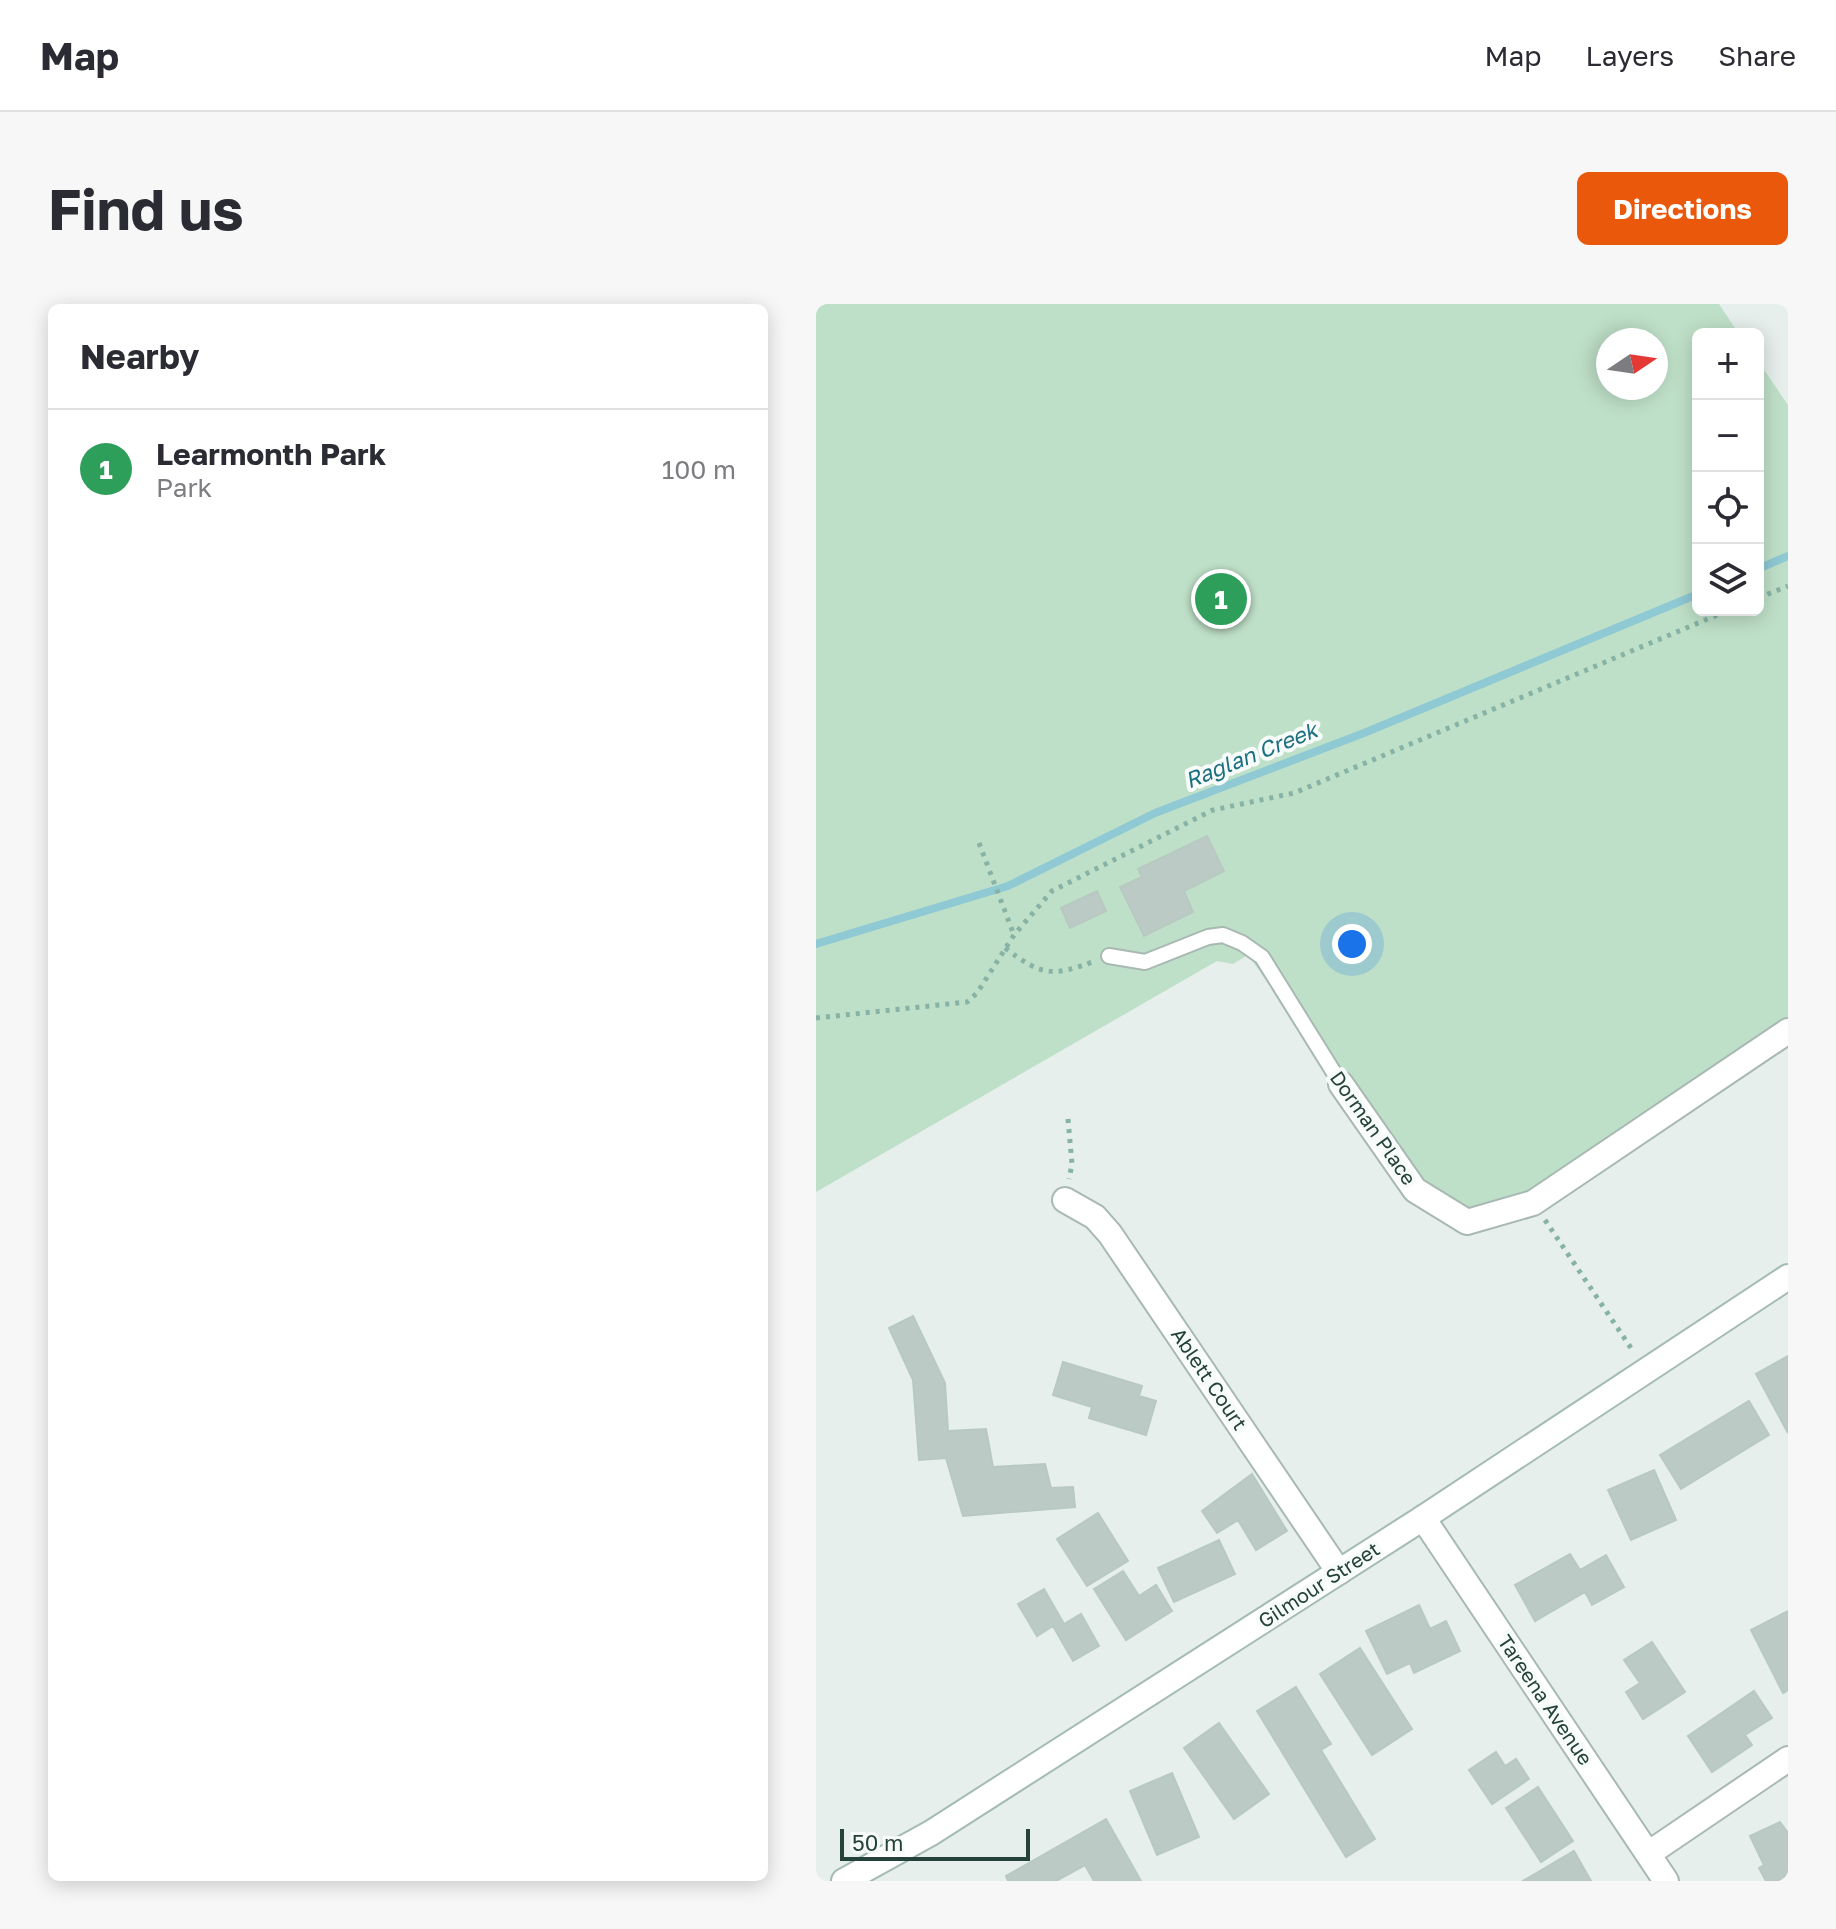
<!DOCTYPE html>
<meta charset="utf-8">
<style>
body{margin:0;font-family:"Golos Text",sans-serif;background:#f7f7f7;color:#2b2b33}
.controls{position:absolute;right:24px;top:24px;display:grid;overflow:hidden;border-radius:12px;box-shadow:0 4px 20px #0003}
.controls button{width:72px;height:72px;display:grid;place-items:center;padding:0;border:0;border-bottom:2px solid #e1e1e2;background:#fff;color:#2b2b33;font:40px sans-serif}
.compass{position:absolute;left:780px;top:24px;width:72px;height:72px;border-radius:50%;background:#fff;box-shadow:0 4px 20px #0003;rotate:77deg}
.scale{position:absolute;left:24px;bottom:20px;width:190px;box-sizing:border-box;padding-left:8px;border:4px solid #24423a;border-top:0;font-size:22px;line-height:28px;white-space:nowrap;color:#24423a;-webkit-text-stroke:6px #f7fbf9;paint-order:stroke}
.you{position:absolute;left:536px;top:640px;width:28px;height:28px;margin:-20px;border:6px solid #fff;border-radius:50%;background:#1a73e8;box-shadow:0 0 0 12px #1a73e833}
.badge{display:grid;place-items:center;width:52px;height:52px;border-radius:50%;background:#ea580c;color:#fff;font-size:26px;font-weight:700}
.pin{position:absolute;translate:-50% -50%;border:4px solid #fff;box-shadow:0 2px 8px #0006}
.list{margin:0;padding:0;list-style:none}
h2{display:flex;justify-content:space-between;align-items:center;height:104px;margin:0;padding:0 32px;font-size:34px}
h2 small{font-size:26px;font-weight:400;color:#7c7c81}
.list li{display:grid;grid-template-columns:52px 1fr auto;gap:24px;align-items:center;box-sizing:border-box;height:120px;padding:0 32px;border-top:2px solid #e1e1e2}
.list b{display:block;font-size:30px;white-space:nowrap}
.list p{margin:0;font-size:26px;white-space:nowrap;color:#7c7c81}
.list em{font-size:26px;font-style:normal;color:#7c7c81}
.icon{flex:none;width:44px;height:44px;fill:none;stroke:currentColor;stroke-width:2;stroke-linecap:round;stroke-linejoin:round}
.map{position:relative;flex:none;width:972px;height:1577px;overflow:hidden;border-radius:12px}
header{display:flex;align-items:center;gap:48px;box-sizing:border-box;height:112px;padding:0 40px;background:#fff;border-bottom:2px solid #e1e1e2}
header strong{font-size:38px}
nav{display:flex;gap:44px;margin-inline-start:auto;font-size:28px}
.intro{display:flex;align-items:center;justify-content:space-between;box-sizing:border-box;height:192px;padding:0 48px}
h1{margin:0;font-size:56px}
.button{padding:20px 36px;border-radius:12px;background:#ea580c;color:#fff;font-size:28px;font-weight:700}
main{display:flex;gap:48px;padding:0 48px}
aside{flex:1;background:#fff;border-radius:12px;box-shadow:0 4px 20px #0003}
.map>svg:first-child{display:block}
</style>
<header>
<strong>Map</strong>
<nav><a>Map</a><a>Layers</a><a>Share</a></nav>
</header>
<div class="intro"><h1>Find us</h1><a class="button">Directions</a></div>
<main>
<aside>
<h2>Nearby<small></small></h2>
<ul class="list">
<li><span class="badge" style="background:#2e9e5b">1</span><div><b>Learmonth Park</b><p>Park</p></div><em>100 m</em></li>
</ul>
</aside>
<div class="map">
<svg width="972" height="1577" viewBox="0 0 972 1577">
<rect width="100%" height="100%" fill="#e6efeb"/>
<!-- green -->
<path fill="#bfe0c8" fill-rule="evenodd" d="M0 0H903L923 30H882V306H942V57L972 101V727L717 899 651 918 599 886 432 651 417 660 401 657 0 888ZM792 36H840V84H792Z"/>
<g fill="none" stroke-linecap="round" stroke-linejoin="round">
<!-- stream -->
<path stroke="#8ec9d4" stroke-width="8" d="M942 265 972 252
M0 640 192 582 339 509 548 429 882 290"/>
</g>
<!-- building -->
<path fill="#bbcac4" stroke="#b8c9c2" stroke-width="2" d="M391 532 408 567 368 587 377 608 328 632 304 583 326 573 322 565Z
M281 587 290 607 254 624 245 604Z
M97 1012 129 1079 132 1127 170 1125 177 1163 229 1160 235 1184 257 1183 259 1203 147 1212 130 1154 103 1156 97 1076 73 1024Z
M972 1052V1129L940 1070Z
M247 1058 326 1082 323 1092 340 1097 330 1131 273 1114 276 1103 237 1091Z
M933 1097 953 1131 865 1185 844 1151Z
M838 1166 860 1216 815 1236 792 1186Z
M436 1170 471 1227 440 1246 422 1216 401 1229 386 1207Z
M282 1209 312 1257 271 1282 241 1235Z
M403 1236 419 1270 358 1298 342 1264Z
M754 1250 764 1266 790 1251 808 1283 776 1301 769 1288 719 1317 699 1281Z
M307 1267 323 1292 340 1281 356 1307 310 1336 278 1285Z
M228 1285 248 1320 265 1310 283 1342 257 1357 237 1322 221 1332 202 1300Z
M603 1301 614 1325 630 1317 644 1347 598 1369 594 1359 571 1370 550 1327Z
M972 1307V1386L967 1389 935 1326Z
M836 1338 869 1388 827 1415 810 1388 824 1379 808 1356Z
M544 1344 596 1425 556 1451 504 1370Z
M480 1383 515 1440 505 1446 559 1535 530 1553 441 1407Z
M938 1387 956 1414 929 1431 936 1441 896 1468 872 1432Z
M403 1419 453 1490 418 1515 368 1444Z
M680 1448 689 1462 700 1455 713 1475 676 1500 653 1466Z
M356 1469 383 1533 341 1551 314 1487Z
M722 1483 757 1537 725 1558 690 1504Z
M290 1515 325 1577H278L269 1561 240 1577H192L190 1572Z
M964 1518 972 1529V1577H950L943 1564 948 1561 934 1532Z
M758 1547 775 1577H707Z"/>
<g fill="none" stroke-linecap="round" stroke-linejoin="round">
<!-- service casing -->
<g stroke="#a8b8b2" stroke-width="18">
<path id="service" d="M293 652 329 658 392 633 407 631 426 639 446 653 525 780"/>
</g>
<!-- minor casing -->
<g stroke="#a8b8b2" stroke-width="28">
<path id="minor" d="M525 780 599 886 651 918 717 899 972 727
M249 896 279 913 294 930 523 1268
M607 1214 850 1577
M832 1550 972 1455"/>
</g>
<!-- secondary casing -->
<g stroke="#a4bbb3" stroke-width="28">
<path id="secondary" d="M28 1577 115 1529 607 1214 972 973"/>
</g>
<!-- path -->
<path stroke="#86b3a5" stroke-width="5" stroke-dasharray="4 6" stroke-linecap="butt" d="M942 294 972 282
M163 539 198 631
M189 644C226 672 236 673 279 657
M0 714 151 698 161 689 198 631 236 587 397 506 478 489 913 306
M252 815 256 860 253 875
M729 916 817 1047"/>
<!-- service -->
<use href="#service" stroke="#fff" stroke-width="14"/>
<!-- minor -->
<use href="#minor" stroke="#fff" stroke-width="24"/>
<!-- secondary -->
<use href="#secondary" stroke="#fff" stroke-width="24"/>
</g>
<g text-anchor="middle" stroke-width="8" stroke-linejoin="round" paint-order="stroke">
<!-- street labels -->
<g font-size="20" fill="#24423a" stroke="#f7fbf9">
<text transform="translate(557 824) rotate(55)" y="7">Dorman Place</text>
<text transform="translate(393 1075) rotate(56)" y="7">Ablett Court</text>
<text transform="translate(503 1281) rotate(-33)" y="7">Gilmour Street</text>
<text transform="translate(729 1396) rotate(56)" y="7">Tareena Avenue</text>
</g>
<!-- water labels -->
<g font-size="22" font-style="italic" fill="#1c6f80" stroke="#f7fbf9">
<text transform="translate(435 451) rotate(-22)" y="8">Raglan Creek</text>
</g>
</g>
</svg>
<div class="controls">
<button>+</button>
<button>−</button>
<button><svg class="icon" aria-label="locate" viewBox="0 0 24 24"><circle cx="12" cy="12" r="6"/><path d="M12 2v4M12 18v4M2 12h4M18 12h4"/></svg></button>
<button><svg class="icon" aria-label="layers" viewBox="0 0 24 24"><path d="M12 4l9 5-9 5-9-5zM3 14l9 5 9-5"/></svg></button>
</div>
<svg class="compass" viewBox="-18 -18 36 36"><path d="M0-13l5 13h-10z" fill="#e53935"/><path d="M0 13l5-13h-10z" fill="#7c7c81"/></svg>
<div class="scale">50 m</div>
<div class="you"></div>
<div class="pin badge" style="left:405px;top:295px;background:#2e9e5b">1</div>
</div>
</main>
